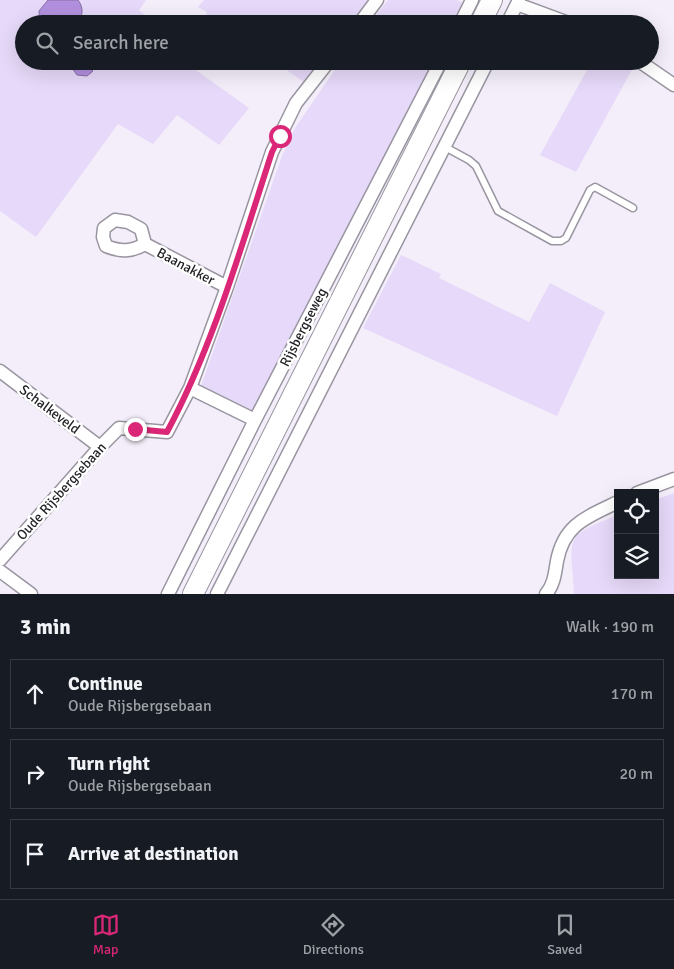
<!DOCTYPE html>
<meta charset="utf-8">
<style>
body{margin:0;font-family:Signika,sans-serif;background:#242831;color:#f1f3f6}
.controls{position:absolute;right:15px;bottom:15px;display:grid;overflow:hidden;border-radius:0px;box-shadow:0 5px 20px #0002}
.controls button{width:45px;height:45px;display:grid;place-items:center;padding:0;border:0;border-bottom:1px solid #363941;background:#171b24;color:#f1f3f6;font:25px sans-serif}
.stop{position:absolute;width:15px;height:15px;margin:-11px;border:4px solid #db2777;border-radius:50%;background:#fff}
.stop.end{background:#db2777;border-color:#fff;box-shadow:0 1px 5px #0008}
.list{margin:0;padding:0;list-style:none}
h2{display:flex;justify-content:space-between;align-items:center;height:65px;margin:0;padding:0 20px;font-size:21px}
h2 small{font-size:16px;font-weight:400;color:#9ea1a6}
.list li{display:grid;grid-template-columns:32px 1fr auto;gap:15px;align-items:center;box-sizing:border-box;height:70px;margin:0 10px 10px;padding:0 10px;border:1px solid #363941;border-radius:0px}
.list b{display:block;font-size:19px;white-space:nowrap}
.list p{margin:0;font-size:16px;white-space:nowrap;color:#9ea1a6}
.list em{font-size:16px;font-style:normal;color:#9ea1a6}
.icon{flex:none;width:28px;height:28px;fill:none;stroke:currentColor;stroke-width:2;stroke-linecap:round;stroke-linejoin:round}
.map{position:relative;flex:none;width:674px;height:594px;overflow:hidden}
.search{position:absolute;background:#171b24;box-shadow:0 5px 20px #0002;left:15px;right:15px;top:15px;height:55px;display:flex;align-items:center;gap:12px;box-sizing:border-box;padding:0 18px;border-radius:28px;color:#9ea1a6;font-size:19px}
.sheet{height:305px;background:#171b24}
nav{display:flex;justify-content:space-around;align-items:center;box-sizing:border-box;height:70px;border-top:1px solid #363941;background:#171b24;font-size:14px;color:#9ea1a6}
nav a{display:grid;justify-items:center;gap:2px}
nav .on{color:#db2777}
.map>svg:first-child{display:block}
</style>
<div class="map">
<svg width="674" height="594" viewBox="0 0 674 594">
<rect width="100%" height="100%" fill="#f3eefa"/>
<!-- green -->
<path fill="#e6d9f9" d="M0 0H48L39 11 40 24H24V61H183L249 108 219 145 177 115 153 144 118 124 36 237 0 211Z
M78 0H146L139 10 156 24H77L82 17Z
M204 0H372L354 24H221L206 14 207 12 198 7Z
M388 0H457L463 3 452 24H369Z
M274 61H326L308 85Z
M341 61H433L254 413 200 389 282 156 295 128Z
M592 61H631L635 64 576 172 540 155Z
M401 255 441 274 439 278 529 322 550 283 605 312 557 416 363 328Z
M674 493V594H574C571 537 561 537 618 515V575H655V500Z"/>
<!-- water -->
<path fill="#b290df" stroke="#866ea7" d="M48 0H78C84 8 83 16 77 24H40L39 11Z
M76 62H80L93 71 87 76 77 75 72 68Z"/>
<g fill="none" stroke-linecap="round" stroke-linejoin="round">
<!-- service casing -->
<g stroke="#9995a0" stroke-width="9">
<path id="service" d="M445 147 469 160 476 166 498 211 552 241H561L566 238 590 190 595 187 633 208"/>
</g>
<!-- minor casing -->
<g stroke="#9995a0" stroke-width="15">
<path id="minor" d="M517 4 571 24
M359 24 377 0
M460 24 472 0
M507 24 519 0
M639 61 674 85
M145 244C131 252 121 252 106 246L103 237 104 228 115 220 128 222 141 229 145 244 227 287
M0 371 100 447
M190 388 255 420
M637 493 674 479
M0 560 100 447 119 428 167 432 190 388 227 287 272 152 296 103 329 61
M0 571 31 594
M168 594 255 420 441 61
M217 594 488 61
M546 594C554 585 555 573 557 561 564 524 587 517 618 502"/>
</g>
<!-- primary casing -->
<g stroke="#9995a0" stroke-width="22">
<path id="primary" d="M480 24 492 0
M193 594 461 61"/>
</g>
<!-- service -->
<use href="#service" stroke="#fff" stroke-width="6"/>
<!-- minor -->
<use href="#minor" stroke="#fff" stroke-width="12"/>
<!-- primary -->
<use href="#primary" stroke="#fff" stroke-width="20"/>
</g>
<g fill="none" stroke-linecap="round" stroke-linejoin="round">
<!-- route -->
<path stroke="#db2777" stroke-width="6" d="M135 429 167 432C214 344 241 247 272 152L280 136"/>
</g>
<g text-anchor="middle" stroke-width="5" stroke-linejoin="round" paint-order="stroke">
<!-- street labels -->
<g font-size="14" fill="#211f23" stroke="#fff">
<text transform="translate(186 266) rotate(28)" y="5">Baanakker</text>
<text transform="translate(303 327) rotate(-63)" y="5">Rijsbergseweg</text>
<text transform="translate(50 409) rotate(37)" y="5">Schalkeveld</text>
<text transform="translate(61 491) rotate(-48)" y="5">Oude Rijsbergsebaan</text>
</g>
</g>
</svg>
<div class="controls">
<button><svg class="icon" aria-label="locate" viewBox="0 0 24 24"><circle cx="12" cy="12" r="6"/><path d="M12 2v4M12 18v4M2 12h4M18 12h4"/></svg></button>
<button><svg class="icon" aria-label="layers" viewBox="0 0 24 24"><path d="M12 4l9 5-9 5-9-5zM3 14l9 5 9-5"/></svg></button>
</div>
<div class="stop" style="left:280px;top:136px"></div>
<div class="stop end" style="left:135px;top:429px"></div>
<div class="search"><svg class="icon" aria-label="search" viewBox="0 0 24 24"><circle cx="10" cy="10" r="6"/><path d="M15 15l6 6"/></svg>Search here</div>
</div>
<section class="sheet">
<h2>3 min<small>Walk · 190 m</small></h2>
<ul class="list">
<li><svg class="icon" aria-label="ahead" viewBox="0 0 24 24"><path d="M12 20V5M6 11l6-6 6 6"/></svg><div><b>Continue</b><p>Oude Rijsbergsebaan</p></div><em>170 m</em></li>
<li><svg class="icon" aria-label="right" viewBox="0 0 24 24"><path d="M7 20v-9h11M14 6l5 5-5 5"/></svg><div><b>Turn right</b><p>Oude Rijsbergsebaan</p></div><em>20 m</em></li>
<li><svg class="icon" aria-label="arrive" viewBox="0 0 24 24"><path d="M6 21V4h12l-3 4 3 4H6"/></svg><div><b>Arrive at destination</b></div></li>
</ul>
</section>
<nav>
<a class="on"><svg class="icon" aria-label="map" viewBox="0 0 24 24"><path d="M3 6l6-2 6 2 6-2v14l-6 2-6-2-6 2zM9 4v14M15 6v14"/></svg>Map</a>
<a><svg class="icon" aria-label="directions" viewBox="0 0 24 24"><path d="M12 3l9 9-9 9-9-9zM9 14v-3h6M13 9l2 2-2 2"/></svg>Directions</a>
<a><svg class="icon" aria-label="saved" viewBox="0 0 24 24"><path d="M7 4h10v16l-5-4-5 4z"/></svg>Saved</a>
</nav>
